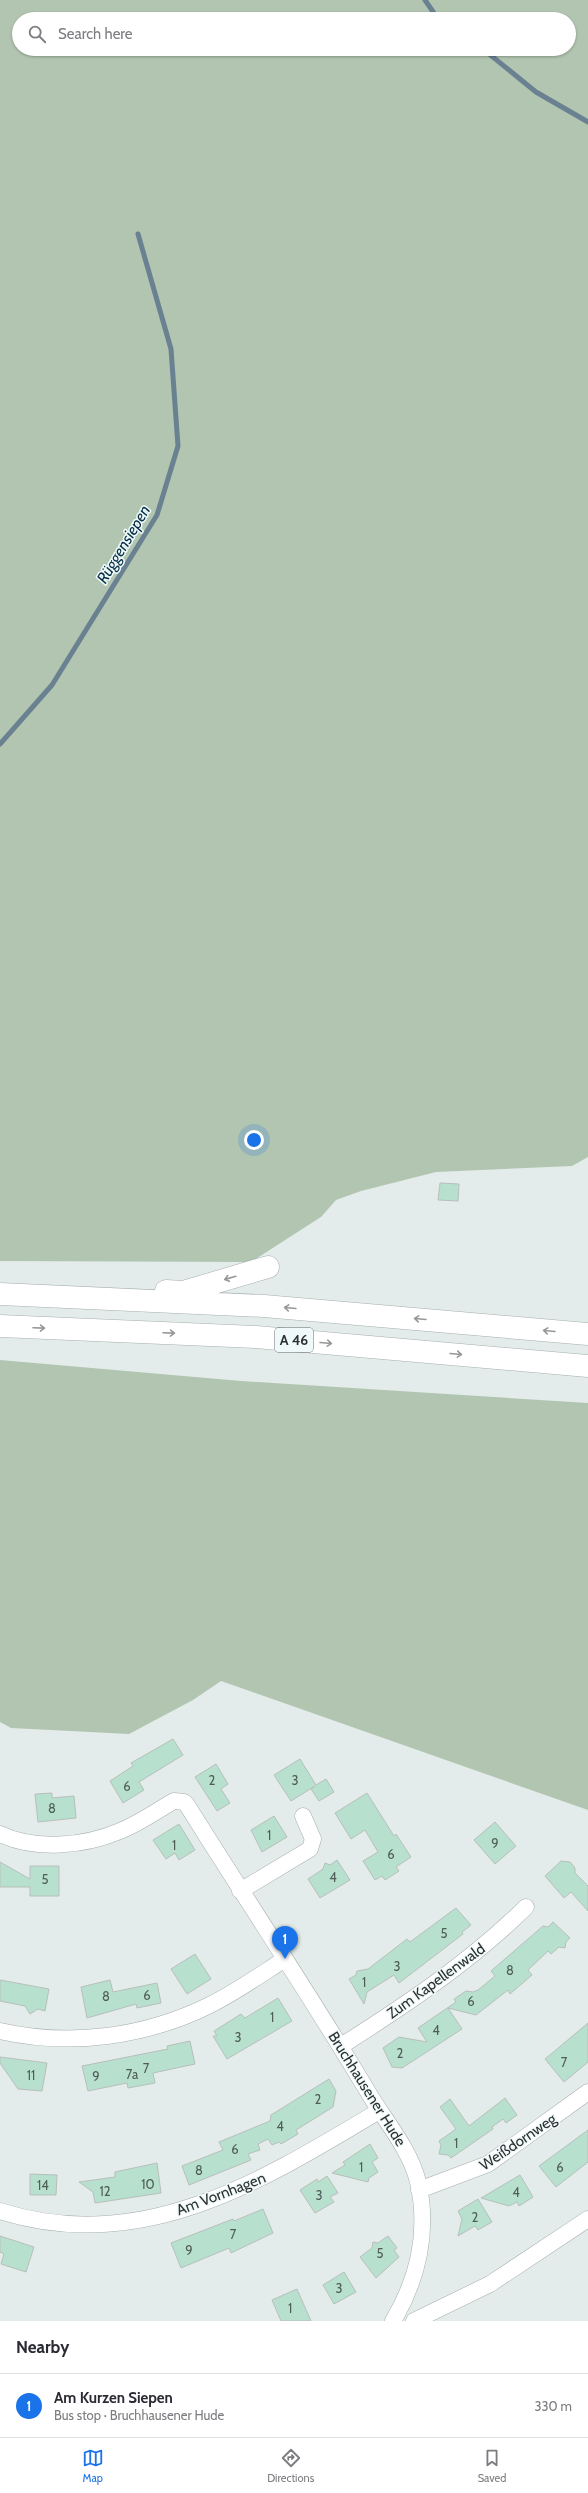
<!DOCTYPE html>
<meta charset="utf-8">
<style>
body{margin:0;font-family:Cabin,sans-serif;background:#f7f7f7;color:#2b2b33}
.you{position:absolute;left:254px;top:1140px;width:14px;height:14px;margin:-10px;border:3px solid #fff;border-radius:50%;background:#1a73e8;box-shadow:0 0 0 6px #1a73e833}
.badge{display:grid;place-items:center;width:26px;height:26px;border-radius:50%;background:#1a73e8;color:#fff;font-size:13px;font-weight:700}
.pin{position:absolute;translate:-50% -33px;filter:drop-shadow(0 1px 2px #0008)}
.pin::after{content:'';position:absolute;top:21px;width:14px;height:12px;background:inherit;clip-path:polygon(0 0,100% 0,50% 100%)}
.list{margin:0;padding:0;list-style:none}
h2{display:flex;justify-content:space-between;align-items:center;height:52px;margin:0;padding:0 16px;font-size:17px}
h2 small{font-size:13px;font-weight:400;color:#7c7c81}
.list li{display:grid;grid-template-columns:26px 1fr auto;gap:12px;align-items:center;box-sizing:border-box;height:64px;padding:0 16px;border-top:1px solid #e1e1e2}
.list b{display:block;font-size:15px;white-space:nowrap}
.list p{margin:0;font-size:13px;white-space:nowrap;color:#7c7c81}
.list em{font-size:13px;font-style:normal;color:#7c7c81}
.icon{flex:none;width:22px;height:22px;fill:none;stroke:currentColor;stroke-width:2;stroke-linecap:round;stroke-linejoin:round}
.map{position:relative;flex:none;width:588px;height:2321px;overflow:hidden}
.search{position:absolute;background:#fff;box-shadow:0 1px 3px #0004;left:12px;right:12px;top:12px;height:44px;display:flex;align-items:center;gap:10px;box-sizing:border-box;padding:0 14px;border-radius:22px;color:#7c7c81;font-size:15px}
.sheet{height:116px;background:#fff}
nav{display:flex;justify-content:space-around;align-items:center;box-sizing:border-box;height:56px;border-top:1px solid #e1e1e2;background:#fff;font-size:11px;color:#7c7c81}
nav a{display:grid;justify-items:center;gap:2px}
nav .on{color:#1a73e8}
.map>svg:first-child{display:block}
</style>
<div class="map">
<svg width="588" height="2321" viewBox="0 0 588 2321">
<rect width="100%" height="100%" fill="#e3eceb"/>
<!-- green -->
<path fill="#b2c5b0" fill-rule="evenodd" d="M0 0H588V1157L572 1166 436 1172 361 1191 336 1200 321 1217 251 1262 0 1261ZM19 19H569V49H19Z
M0 1360 241 1381 588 1403V1810L221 1681 193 1700 129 1734 11 1728 0 1722Z"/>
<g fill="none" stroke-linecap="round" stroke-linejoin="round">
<!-- stream -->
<path stroke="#6a8191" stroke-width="5" d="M425 0 438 19
M483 49 536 92 588 122
M0 744 52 685 157 515 178 446 171 349 138 234"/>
</g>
<!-- building -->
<path fill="#b8e0ce" stroke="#b7bfbb" d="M440 1183 459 1184 458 1201 438 1200Z
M173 1739 183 1755 139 1782 144 1790 123 1803 110 1781 133 1766 131 1763Z
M300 1759 316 1785 326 1779 334 1792 319 1801 311 1789 315 1786 291 1801 274 1775Z
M216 1764 228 1784 221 1789 230 1803 217 1811 195 1777Z
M52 1793V1798L74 1796 76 1818 38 1822 35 1794Z
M367 1793 394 1836 396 1834 411 1857 396 1867 399 1871 385 1880 382 1876 375 1880 363 1861 378 1852 365 1830 351 1839 335 1813Z
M274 1816 287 1837 262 1852 251 1830Z
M495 1822 516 1846 495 1864 474 1840Z
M179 1824 195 1850 179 1860 175 1853 166 1859 153 1840Z
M337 1860 350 1880 320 1898 308 1879 323 1869 325 1863 330 1865Z
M561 1861 570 1862 575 1868V1873L588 1886V1911L571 1892 564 1898 545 1876Z
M0 1862 30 1879V1866H59V1896H30V1887H0Z
M456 1908 471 1925 462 1932 463 1934 399 1983 394 1975 367 1992 364 2004 349 1979 356 1975 357 1971 368 1969 407 1939 410 1942Z
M553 1922 570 1938 566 1942 565 1948 559 1947 551 1954 548 1951 528 1970 532 1975 510 1994 508 1990 476 2015 448 2008 462 2029 402 2068 392 2067 383 2048 399 2037 427 2042 418 2028 456 2002 454 1999 466 1991 473 1992 478 1990 495 1976 491 1971 543 1926 548 1927Z
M195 1954 211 1979 187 1994 171 1969Z
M0 1980 49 1989 45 2011 38 2009 30 2014 25 2006 0 2001Z
M110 1980 113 1992 157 1983 161 2003 137 2008 136 2004 87 2018 81 1987Z
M278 1998 292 2021 227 2059 213 2036H217L214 2031 241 2014 245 2018Z
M588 2023V2062L564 2082 545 2059Z
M190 2041 195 2064 153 2073 155 2083 128 2088 127 2083 88 2091 82 2066 168 2049 167 2046Z
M0 2057 47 2063 42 2091 18 2089 0 2063Z
M329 2079 336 2091 333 2107 296 2130 298 2134 281 2144 279 2142 272 2145 268 2139 258 2144 260 2150 248 2154 251 2160 189 2185 182 2166 223 2150 219 2142 270 2121 271 2115Z
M505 2098 517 2115 506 2123 503 2119 492 2127 493 2129 451 2158 448 2155 439 2154 441 2145 439 2141 456 2129 440 2107 450 2099 469 2126Z
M588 2130V2162L556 2187 539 2166Z
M370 2144 378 2158 372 2162 378 2172 369 2178 368 2182 332 2173 345 2165 343 2162Z
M157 2163 161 2193 95 2203 93 2192 79 2182 115 2177V2172Z
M30 2174 57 2175 56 2195H30Z
M520 2175 533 2197 519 2206 517 2202 509 2206 481 2198Z
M327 2176 338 2193 330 2197 334 2202 315 2213 300 2190 317 2179 318 2182Z
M478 2199 492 2222 478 2230 475 2226 458 2236 462 2219 458 2211Z
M263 2209 273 2233 231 2253 229 2248 181 2268 171 2243 233 2219 234 2221Z
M0 2236 34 2247 26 2272 1 2264 4 2254 0 2252Z
M388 2236 397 2248 394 2250 399 2257 376 2278 360 2257 372 2248 373 2242 378 2243Z
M344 2272 356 2292 334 2304 323 2285Z
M297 2289 311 2321H281L272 2300Z"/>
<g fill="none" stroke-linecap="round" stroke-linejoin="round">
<!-- minor casing -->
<g stroke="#a6aeae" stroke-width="17">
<path id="minor" d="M0 1834C35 1851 85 1846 120 1831 140 1823 156 1811 174 1801L184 1802 187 1805C247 1901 310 1995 368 2092 385 2121 410 2149 418 2182 429 2231 418 2279 393 2321
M240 1891 310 1849 313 1839 303 1816
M0 2031C71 2047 145 2037 210 2005 236 1992 260 1975 285 1959
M341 2046C407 2004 470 1962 526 1907
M419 2190 488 2164 588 2092
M0 2211C142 2256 262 2181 379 2111
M414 2321 490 2284 588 2219"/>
</g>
<!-- highway casing -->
<g stroke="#a6aeae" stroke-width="23">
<path id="highway" d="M166 1291 183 1292 268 1267
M0 1294 264 1306 588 1334
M0 1326 256 1337 588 1366"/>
</g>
<!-- minor -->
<use href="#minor" stroke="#fff" stroke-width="16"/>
<!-- highway -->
<use href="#highway" stroke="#fff" stroke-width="22"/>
</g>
<!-- one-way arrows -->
<defs><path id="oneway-shaft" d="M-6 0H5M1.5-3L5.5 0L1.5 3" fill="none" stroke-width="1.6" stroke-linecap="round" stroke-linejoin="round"/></defs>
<g stroke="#969898">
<use href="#oneway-shaft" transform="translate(230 1278) rotate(164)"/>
<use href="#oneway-shaft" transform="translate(290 1308) rotate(-175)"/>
<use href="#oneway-shaft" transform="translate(420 1319) rotate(-175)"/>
<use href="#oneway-shaft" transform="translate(39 1328) rotate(2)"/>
<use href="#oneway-shaft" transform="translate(549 1331) rotate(-175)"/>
<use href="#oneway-shaft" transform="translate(169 1333) rotate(2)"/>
<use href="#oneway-shaft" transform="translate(326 1343) rotate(5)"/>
<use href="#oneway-shaft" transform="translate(456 1354) rotate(5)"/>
</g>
<g text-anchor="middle" stroke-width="3" stroke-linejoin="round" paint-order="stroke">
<!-- number labels -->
<g font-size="13" fill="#4f5c58">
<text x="212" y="1785">2</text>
<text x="295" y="1785">3</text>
<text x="127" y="1791">6</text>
<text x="52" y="1813">8</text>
<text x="269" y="1840">1</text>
<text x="495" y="1848">9</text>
<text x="174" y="1850">1</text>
<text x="391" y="1859">6</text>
<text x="333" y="1882">4</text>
<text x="45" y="1884">5</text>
<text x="444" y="1938">5</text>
<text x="397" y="1971">3</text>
<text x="510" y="1975">8</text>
<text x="364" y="1987">1</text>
<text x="147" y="2000">6</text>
<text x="106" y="2001">8</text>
<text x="471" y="2006">6</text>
<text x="272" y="2022">1</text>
<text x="436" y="2035">4</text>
<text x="238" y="2042">3</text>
<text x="400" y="2058">2</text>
<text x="564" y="2067">7</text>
<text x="146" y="2073">7</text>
<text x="132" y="2079">7a</text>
<text x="31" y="2080">11</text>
<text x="96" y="2081">9</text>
<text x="318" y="2104">2</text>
<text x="280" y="2131">4</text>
<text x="456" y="2148">1</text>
<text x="235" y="2154">6</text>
<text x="361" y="2172">1</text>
<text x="560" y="2172">6</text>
<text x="199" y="2175">8</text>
<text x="148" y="2189">10</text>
<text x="43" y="2190">14</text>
<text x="105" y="2196">12</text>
<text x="516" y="2197">4</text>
<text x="319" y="2200">3</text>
<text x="475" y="2222">2</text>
<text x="233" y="2239">7</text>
<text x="189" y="2255">9</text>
<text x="380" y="2258">5</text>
<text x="339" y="2293">3</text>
<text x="290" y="2313">1</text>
</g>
<!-- shield labels -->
<rect fill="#f0f9f9" stroke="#676c6c" stroke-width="1" x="275" y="1328" width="38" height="24" rx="3"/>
<g font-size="14" font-weight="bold" fill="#2c3030">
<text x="294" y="1345">A 46</text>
</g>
<!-- street labels -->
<g font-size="15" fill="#2c3030" stroke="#f0f9f9">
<text transform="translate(436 1981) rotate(-36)" y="5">Zum Kapellenwald</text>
<text transform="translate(367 2089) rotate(58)" y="5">Bruchhausener Hude</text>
<text transform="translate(518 2142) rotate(-34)" y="5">Weißdornweg</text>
<text transform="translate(221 2194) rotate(-21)" y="5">Am Vornhagen</text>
</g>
<!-- water labels -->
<g font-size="16" font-style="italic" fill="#042f47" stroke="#f0f9f9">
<text transform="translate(123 544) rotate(-59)" y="6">Rüggensiepen</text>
</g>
</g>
</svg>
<div class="you"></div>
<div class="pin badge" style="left:285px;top:1959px">1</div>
<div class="search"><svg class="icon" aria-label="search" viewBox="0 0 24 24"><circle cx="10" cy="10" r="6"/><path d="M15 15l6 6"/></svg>Search here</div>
</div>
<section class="sheet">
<h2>Nearby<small></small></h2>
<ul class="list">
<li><span class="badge">1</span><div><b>Am Kurzen Siepen</b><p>Bus stop · Bruchhausener Hude</p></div><em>330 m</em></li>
</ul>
</section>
<nav>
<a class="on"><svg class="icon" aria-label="map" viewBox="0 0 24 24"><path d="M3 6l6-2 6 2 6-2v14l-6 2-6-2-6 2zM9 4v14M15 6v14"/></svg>Map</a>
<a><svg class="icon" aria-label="directions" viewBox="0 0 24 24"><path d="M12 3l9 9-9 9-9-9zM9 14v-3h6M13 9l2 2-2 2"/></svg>Directions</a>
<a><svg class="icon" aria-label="saved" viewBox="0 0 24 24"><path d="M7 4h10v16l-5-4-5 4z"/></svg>Saved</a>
</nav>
